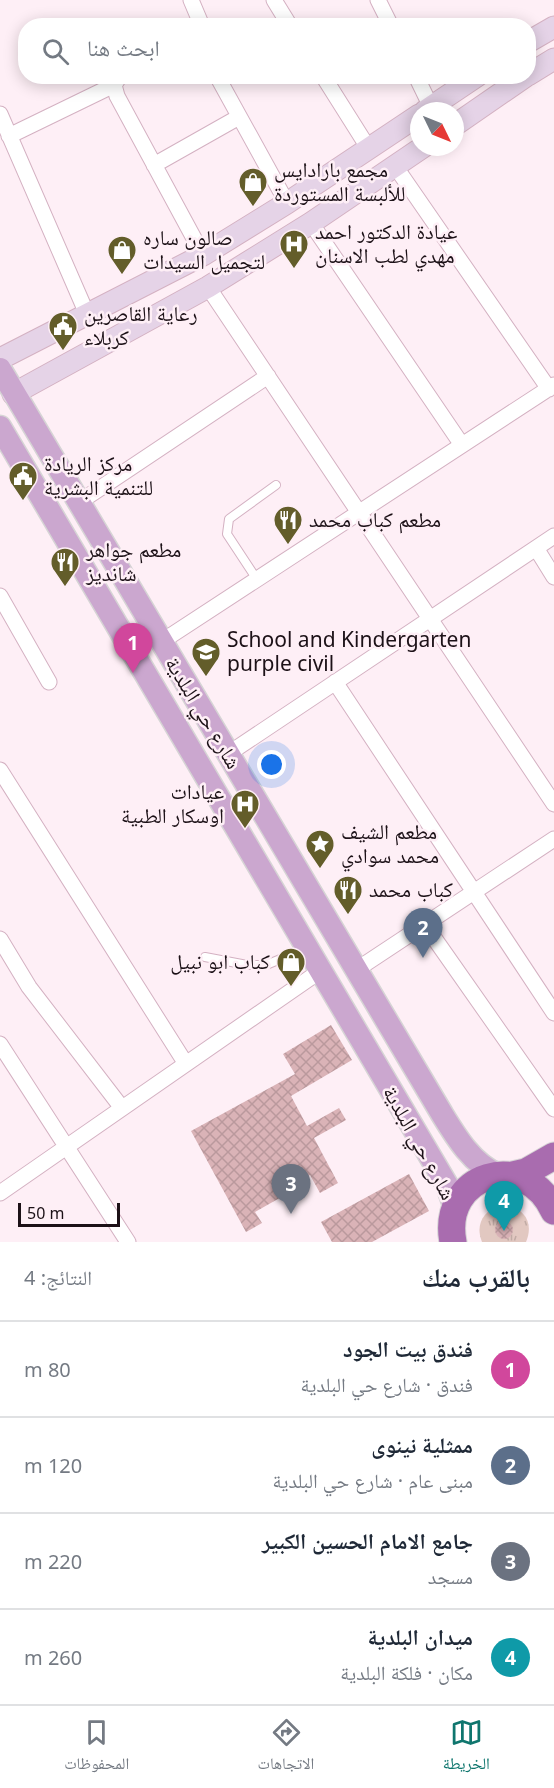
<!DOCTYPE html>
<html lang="ar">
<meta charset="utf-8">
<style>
body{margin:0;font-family:"Noto Sans","Noto Naskh Arabic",sans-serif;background:#f6f6f7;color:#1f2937;direction:rtl}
.compass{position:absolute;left:410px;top:102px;width:54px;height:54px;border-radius:50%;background:#fff;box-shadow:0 3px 15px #0003;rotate:133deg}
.scale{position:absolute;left:18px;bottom:15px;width:102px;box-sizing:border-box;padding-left:6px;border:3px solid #1c1117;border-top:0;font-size:16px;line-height:21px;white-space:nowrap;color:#1c1117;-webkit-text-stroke:4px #feeff6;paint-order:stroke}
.you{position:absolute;left:272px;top:765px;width:21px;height:21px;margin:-15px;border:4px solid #fff;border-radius:50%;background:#1a73e8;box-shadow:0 0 0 9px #1a73e833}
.badge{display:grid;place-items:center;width:39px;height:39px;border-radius:50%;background:#0f766e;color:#fff;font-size:20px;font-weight:700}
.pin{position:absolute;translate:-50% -50px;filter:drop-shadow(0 2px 3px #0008)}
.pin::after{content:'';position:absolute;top:32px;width:21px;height:18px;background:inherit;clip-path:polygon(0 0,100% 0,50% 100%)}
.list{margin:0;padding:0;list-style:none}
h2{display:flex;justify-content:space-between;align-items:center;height:78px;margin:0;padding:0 24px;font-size:26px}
h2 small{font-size:20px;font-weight:400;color:#747a83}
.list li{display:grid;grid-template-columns:39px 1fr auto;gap:18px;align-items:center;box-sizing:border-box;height:96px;padding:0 24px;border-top:2px solid #e0e1e3}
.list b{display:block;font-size:22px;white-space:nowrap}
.list p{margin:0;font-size:20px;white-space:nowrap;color:#747a83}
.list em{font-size:20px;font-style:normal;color:#747a83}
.icon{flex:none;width:33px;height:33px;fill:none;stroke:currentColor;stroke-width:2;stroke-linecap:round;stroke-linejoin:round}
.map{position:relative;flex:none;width:554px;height:1242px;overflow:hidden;direction:ltr}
.search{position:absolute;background:#fff;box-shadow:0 3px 15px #0003;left:18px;right:18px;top:18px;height:66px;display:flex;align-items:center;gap:15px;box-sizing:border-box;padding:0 21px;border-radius:24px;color:#747a83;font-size:22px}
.sheet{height:462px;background:#fff}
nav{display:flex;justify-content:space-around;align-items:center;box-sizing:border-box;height:84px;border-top:2px solid #e0e1e3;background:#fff;font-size:16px;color:#747a83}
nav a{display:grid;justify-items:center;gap:3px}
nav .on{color:#0f766e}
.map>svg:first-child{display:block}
</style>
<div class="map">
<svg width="554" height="1242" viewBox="0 0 554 1242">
<defs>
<pattern id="grass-tufts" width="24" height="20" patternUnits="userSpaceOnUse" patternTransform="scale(1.5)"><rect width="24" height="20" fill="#e2c8c1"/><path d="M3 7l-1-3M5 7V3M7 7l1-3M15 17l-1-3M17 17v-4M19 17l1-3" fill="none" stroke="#c1aba5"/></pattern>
<pattern id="building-cross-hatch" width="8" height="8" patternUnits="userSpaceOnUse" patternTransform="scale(1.5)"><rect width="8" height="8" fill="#dab3b7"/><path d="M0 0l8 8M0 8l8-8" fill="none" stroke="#ba999d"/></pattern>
</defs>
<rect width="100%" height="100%" fill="#feeff6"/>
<!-- grass -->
<path fill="url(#grass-tufts)" d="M500 1205C522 1205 535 1221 526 1242H482C475 1225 483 1211 500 1205Z"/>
<!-- building -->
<path fill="url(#building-cross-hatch)" d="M331 1025 352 1060 291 1096 307 1126 339 1108 346 1120 314 1138 338 1183 320 1193 310 1175 289 1187 292 1191 255 1212 262 1223 246 1232 191 1131 295 1074 283 1054Z
M409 1174 429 1211 372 1242H332L321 1222Z
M495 1230a9 9 0 1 1 18 0a9 9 0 1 1-18 0Z"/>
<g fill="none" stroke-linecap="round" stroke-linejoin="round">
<!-- lane casing -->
<g stroke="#d4b1c2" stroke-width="10">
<path id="lane" d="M256 578 227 534 229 519 276 485
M205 957 247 965H266L305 949"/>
</g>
<!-- street casing -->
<g stroke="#d4b1c2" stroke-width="17">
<path id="street" d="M191 0 202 26
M274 0 290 26
M378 0 391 26
M120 76 114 85 117 96 203 255
M217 76 287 203
M323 76 369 149
M416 76 431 107
M0 114 87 314
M9 136 114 85
M154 165 239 117
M395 166 549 389
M311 223 462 445
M208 287 554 804
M78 503 268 376
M536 548 554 577
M0 596 49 682
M161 642 554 385
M335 682 554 1013
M228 754 554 536
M0 770 186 1064
M425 925 554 1109
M0 939 29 987 122 1108
M356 970 554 839
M0 1044 128 1242
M0 1193 320 971"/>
</g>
<!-- secondary casing -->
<g stroke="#d4b1c2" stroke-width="23">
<path id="secondary" d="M528 42 554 27
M528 75 554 59
M425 111 477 76
M455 125 526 76
M0 359 203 255 287 203 419 115
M13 394 208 287 311 223 423 147"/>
</g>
<!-- primary casing -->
<g stroke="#d6d4d5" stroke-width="25">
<path id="primary" d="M0 369 442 1114C456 1137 473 1165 499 1175
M0 427 447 1185 455 1208"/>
</g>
<!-- highway casing -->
<g stroke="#d6d4d5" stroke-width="29">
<path id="highway" d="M513 1175 526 1172 554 1156
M453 1242C440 1174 525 1148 554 1211"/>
</g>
<!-- lane -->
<use href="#lane" stroke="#fff" stroke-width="8"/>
<!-- street -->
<use href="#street" stroke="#fff" stroke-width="15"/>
<!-- secondary -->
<use href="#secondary" stroke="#e5d3e7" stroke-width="21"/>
<!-- primary -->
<use href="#primary" stroke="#cba7cf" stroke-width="22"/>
<!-- highway -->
<use href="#highway" stroke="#a96caf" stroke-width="27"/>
</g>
<!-- icons -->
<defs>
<g id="shop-pin" transform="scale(1.5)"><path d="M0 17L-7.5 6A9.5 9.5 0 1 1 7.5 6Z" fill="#635d2a" stroke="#feeff6"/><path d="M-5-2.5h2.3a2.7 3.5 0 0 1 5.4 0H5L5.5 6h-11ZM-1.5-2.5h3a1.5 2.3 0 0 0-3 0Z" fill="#fff"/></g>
<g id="hospital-pin" transform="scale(1.5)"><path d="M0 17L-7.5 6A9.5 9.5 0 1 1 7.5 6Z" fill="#635d2a" stroke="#feeff6"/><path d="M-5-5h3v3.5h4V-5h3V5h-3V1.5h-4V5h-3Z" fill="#fff"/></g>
<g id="civic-pin" transform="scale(1.5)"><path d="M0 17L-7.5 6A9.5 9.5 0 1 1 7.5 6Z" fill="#635d2a" stroke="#feeff6"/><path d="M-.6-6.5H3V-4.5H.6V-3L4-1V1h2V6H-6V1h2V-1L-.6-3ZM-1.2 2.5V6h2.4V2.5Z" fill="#fff"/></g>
<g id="restaurant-pin" transform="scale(1.5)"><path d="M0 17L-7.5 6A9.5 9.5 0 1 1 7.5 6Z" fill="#635d2a" stroke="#feeff6"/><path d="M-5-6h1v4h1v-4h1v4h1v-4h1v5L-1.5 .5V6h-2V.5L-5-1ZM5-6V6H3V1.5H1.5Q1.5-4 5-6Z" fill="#fff"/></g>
<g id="school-pin" transform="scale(1.5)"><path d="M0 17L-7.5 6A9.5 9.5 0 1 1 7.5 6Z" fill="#635d2a" stroke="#feeff6"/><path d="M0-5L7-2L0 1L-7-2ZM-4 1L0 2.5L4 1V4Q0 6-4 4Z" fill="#fff"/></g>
<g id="sight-pin" transform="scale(1.5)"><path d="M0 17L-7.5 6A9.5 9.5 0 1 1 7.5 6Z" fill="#635d2a" stroke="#feeff6"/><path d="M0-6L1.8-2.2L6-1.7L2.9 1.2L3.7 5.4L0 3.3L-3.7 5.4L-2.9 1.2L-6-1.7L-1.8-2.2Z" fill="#fff"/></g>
</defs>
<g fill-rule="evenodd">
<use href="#shop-pin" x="253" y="182"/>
<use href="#hospital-pin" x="294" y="244"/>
<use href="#shop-pin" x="122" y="250"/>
<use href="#civic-pin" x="63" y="326"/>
<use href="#civic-pin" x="23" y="476"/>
<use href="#restaurant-pin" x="288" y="520"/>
<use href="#restaurant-pin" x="65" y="562"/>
<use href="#school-pin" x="206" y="652"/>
<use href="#hospital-pin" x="245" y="804"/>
<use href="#sight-pin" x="320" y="844"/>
<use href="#restaurant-pin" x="348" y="890"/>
<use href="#shop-pin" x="291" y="962"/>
</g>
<g text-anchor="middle" stroke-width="5" stroke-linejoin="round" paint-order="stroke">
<!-- poi labels -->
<g font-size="21" fill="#1c1117" stroke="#feeff6" text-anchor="start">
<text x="274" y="177">مجمع بارادايس<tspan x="274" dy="24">للألبسة المستوردة</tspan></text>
<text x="315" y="239">عيادة الدكتور احمد<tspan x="315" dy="24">مهدي لطب الاسنان</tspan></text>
<text x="143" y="245">صالون ساره<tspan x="143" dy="24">لتجميل السيدات</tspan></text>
<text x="84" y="321">رعاية القاصرين<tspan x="84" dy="24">كربلاء</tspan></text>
<text x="44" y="471">مركز الريادة<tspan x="44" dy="24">للتنمية البشرية</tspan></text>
<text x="309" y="527">مطعم كباب محمد</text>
<text x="86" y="557">مطعم جواهر<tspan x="86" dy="24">شانديز</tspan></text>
<text x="227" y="647">School and Kindergarten<tspan x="227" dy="24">purple civil</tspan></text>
<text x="224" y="799" text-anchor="end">عيادات<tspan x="224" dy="24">اوسكار الطبية</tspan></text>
<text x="341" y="839">مطعم الشيف<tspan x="341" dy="24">محمد سوادي</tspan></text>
<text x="369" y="897">كباب محمد</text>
<text x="270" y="969" text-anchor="end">كباب ابو نبيل</text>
</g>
<!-- street labels -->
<g font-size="21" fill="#1c1117" stroke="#feeff6">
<text transform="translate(203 713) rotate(59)" y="7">شارع حي البلدية</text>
<text transform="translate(419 1143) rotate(61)" y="7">شارع حي البلدية</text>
</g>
</g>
</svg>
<svg class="compass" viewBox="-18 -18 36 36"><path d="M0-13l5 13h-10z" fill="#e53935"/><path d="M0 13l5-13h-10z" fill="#747a83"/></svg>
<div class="scale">50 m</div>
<div class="you"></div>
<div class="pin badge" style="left:133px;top:673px;background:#d1479c">1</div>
<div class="pin badge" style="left:423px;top:958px;background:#5c6f8a">2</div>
<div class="pin badge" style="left:291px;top:1214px;background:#6b7280">3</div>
<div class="pin badge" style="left:504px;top:1231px;background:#0f9aa8">4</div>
<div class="search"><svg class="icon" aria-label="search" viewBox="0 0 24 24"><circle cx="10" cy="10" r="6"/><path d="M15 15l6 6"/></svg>ابحث هنا</div>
</div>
<section class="sheet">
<h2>بالقرب منك<small>النتائج: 4</small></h2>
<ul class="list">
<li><span class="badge" style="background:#d1479c">1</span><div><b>فندق بيت الجود</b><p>فندق · شارع حي البلدية</p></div><em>80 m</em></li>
<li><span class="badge" style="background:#5c6f8a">2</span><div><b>ممثلية نينوى</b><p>مبنى عام · شارع حي البلدية</p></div><em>120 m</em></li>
<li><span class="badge" style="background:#6b7280">3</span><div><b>جامع الامام الحسين الكبير</b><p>مسجد</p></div><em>220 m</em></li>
<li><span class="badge" style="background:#0f9aa8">4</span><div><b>ميدان البلدية</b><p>مكان · فلكة البلدية</p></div><em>260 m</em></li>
</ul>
</section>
<nav>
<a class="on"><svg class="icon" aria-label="map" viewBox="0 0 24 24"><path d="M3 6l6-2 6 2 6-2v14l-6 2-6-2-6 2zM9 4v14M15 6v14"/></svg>الخريطة</a>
<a><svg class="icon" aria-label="directions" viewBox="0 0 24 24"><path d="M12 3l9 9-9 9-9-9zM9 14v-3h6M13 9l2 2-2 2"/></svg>الاتجاهات</a>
<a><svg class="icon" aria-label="saved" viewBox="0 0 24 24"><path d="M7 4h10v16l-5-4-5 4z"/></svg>المحفوظات</a>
</nav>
